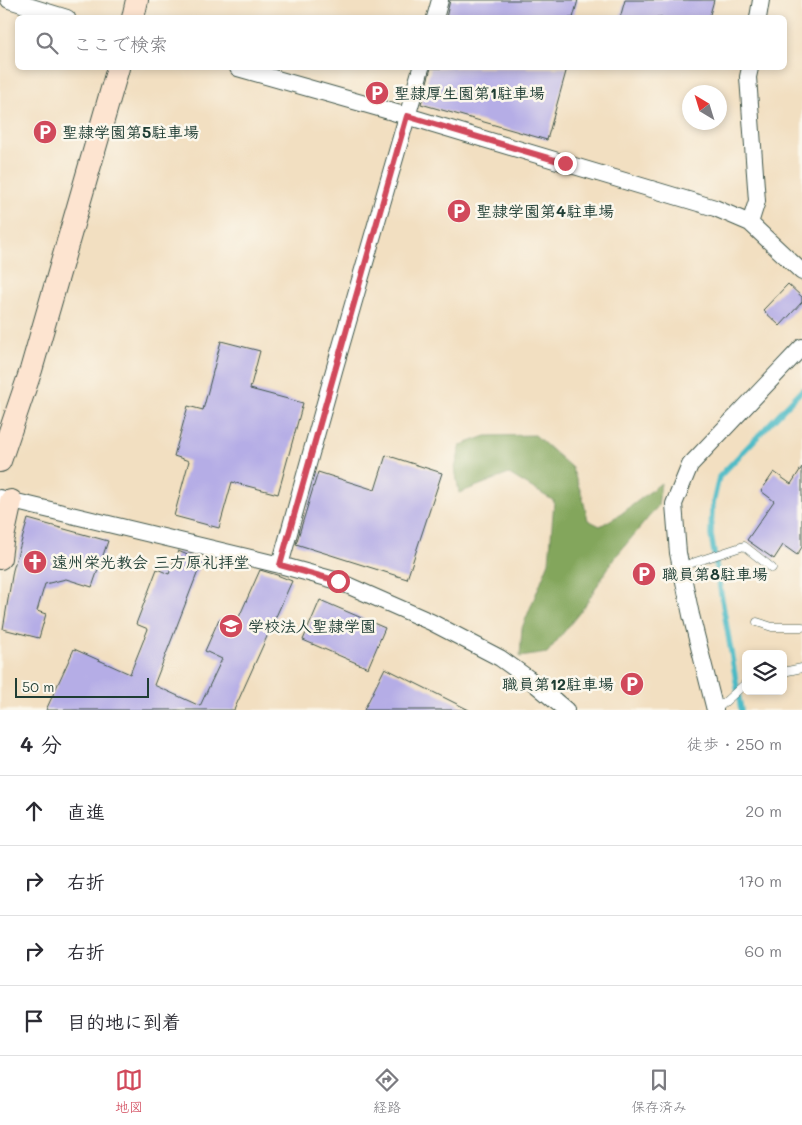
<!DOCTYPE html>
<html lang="ja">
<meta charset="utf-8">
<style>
body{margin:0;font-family:Mali,"Klee One",sans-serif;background:#f2f2f3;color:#2b2b33}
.controls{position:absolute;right:15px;bottom:15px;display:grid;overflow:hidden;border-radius:8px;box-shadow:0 2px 8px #0003}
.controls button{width:45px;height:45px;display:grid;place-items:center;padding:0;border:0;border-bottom:1px solid #e1e1e2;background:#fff;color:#2b2b33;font:25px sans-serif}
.compass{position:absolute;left:682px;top:85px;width:45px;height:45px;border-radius:50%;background:#fff;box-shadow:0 2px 8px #0003;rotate:322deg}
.scale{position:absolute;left:15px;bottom:12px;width:134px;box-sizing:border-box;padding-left:5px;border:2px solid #1f3d34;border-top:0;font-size:14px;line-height:18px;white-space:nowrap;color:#1f3d34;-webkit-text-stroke:4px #fbf7ec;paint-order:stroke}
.stop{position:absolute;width:15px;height:15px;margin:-11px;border:4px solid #d1495b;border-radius:50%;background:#fff}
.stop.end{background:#d1495b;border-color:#fff;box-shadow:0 1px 5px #0008}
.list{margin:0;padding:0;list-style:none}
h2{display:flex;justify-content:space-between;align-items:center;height:65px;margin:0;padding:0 20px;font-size:21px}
h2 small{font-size:16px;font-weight:400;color:#7c7c81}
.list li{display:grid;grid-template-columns:32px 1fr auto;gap:15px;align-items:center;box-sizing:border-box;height:70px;padding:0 20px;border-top:1px solid #e1e1e2}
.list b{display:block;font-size:19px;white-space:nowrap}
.list em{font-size:16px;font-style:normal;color:#7c7c81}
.icon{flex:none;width:28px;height:28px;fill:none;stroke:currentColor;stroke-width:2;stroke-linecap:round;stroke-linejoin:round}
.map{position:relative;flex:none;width:802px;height:710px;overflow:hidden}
.search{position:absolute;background:#fff;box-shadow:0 2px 8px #0003;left:15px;right:15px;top:15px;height:55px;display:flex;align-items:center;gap:12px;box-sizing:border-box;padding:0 18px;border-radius:8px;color:#7c7c81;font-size:19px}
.sheet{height:345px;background:#fff}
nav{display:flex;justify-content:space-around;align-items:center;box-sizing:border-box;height:70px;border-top:1px solid #e1e1e2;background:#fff;font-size:14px;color:#7c7c81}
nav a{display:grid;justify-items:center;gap:2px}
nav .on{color:#d1495b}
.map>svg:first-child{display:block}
</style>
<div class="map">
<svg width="802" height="710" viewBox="0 0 802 710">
<rect width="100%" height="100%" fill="#fbf7ec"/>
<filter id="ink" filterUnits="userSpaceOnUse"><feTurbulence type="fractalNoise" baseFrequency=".02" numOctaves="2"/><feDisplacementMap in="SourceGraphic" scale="10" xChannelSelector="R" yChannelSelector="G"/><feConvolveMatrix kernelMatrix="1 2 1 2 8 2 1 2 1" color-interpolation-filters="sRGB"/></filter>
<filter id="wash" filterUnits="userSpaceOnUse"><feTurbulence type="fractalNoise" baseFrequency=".0096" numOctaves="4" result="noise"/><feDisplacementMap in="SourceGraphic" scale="20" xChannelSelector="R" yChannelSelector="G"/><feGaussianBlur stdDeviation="1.12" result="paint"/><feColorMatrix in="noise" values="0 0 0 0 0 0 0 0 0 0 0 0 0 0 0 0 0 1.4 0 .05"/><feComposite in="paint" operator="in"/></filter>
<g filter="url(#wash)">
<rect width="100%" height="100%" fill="#f2dfc1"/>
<!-- forest -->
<path fill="#83a65c" stroke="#517248" d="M535 435 572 468 582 495 588 520 600 526 621 514 661 483 658 506 613 560 584 607 547 653 520 657 522 628 549 562 554 501 509 474 459 493 455 468 461 445 486 436Z"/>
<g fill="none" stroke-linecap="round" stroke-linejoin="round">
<!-- stream -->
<path stroke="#4dbbc6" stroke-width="5.5" d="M741 710 711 535 712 508 719 477 802 390"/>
</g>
<g id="blocks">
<!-- building -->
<path fill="#b5ade6" d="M450 0H578L573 18H446Z
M625 0H714L709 18H620Z
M431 68H567L547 140 421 104Z
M788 284 802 297V302L780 326 763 310Z
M221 341 260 351 250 389 303 403 278 494 232 482 219 528 174 516 189 461 174 456 188 406 203 410Z
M386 455 442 473 407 579 296 544 318 472 375 490Z
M802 467V547L797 555 783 545 774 559 747 540 774 501 761 491 774 472 791 484Z
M28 519 108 541 92 587 66 579 45 584 37 611 46 614 39 638 3 629 13 570Z
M178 551 202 561 154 685 200 706 222 659 205 651 219 619 235 626 260 570 277 575 292 581 234 710H46L74 649 130 674 148 629 136 624 157 569 169 574Z
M320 600 385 628 368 668 303 640Z
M385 668 469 710H364Z"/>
</g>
</g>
<g filter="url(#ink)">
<use href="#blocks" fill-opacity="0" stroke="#3f5549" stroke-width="1"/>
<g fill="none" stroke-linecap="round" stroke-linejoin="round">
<!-- lane casing -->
<g stroke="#3f5549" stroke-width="9">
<path id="lane" d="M680 567 744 546 772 568
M757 622 772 627H802
M783 672 802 668
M716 710 746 683"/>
</g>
<!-- street casing -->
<g stroke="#3f5549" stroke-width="18">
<path id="street" d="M9 0 67 18
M435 18 440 0
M758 18 761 0
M238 68 407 116 715 208 750 223 802 272
M750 68 748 77 757 201 750 223
M0 498 280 565 338 581 431 622 500 658 528 678 566 710
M280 565 335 367 421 68
M715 710 691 615 678 553 674 504 690 465 802 347"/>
</g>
<!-- secondary casing -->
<g stroke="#3f5549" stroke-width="24">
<path id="secondary" d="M133 18 137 0
M0 461 31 370 118 68
M0 558 2 542 11 501"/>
</g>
<!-- lane -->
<use href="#lane" stroke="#fff" stroke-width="8"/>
<!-- street -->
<use href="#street" stroke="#fff" stroke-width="16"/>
<!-- secondary -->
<use href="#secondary" stroke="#fde4d0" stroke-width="22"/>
</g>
</g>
<g fill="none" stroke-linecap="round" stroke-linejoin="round" filter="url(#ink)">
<!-- route -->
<path stroke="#d1495b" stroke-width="6" d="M338 581 280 565 407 116 565 163"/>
</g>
<!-- icons -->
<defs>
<g id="parking-disc" transform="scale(1.25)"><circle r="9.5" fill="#d1495b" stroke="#fbf7ec"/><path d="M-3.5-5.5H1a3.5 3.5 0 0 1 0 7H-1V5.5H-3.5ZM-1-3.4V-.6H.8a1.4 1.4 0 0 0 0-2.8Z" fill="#fff"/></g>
<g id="church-disc" transform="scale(1.25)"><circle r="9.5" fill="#d1495b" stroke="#fbf7ec"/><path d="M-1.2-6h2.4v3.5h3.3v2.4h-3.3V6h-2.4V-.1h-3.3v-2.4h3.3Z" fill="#fff"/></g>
<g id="university-disc" transform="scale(1.25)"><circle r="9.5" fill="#d1495b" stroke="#fbf7ec"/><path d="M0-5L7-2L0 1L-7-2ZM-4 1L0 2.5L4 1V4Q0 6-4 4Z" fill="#fff"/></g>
</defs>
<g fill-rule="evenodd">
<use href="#parking-disc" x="377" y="93"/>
<use href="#parking-disc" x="45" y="132"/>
<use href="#parking-disc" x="459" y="211"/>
<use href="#church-disc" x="35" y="562"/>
<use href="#parking-disc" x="644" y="574"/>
<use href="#university-disc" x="231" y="626"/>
<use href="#parking-disc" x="632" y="684"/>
</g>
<g text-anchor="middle" stroke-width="5" stroke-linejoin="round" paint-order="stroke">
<!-- poi labels -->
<g font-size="16" font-weight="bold" fill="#1f3d34" stroke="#fbf7ec" text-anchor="start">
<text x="394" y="99">聖隷厚生園第1駐車場</text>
<text x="62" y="138">聖隷学園第5駐車場</text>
<text x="476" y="217">聖隷学園第4駐車場</text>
<text x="52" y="568">遠州栄光教会 三方原礼拝堂</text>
<text x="662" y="580">職員第8駐車場</text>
<text x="248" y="632">学校法人聖隷学園</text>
<text x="614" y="690" text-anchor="end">職員第12駐車場</text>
</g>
</g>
</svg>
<div class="controls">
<button><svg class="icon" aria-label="layers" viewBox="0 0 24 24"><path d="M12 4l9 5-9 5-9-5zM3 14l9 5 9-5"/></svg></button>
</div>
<svg class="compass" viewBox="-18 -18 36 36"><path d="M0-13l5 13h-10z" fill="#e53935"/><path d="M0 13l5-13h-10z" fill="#7c7c81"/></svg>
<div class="scale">50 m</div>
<div class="stop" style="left:338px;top:581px"></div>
<div class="stop end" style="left:565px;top:163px"></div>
<div class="search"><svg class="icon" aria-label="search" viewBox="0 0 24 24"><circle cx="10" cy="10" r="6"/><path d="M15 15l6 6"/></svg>ここで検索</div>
</div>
<section class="sheet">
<h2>4 分<small>徒歩 · 250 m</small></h2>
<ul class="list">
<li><svg class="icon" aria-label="ahead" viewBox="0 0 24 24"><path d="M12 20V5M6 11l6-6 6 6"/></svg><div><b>直進</b></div><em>20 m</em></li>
<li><svg class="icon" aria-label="right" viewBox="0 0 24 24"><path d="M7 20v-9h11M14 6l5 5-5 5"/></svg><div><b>右折</b></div><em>170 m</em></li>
<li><svg class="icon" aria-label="right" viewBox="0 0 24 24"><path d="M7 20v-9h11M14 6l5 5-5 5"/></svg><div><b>右折</b></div><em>60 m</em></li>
<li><svg class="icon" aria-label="arrive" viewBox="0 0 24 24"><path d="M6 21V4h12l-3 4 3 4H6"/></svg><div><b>目的地に到着</b></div></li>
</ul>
</section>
<nav>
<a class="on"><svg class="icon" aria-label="map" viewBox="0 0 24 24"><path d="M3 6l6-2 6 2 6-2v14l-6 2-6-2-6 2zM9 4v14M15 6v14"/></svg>地図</a>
<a><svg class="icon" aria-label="directions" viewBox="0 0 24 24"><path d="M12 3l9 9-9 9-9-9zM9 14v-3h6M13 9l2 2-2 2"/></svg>経路</a>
<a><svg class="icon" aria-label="saved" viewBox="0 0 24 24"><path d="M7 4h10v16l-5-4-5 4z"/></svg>保存済み</a>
</nav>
